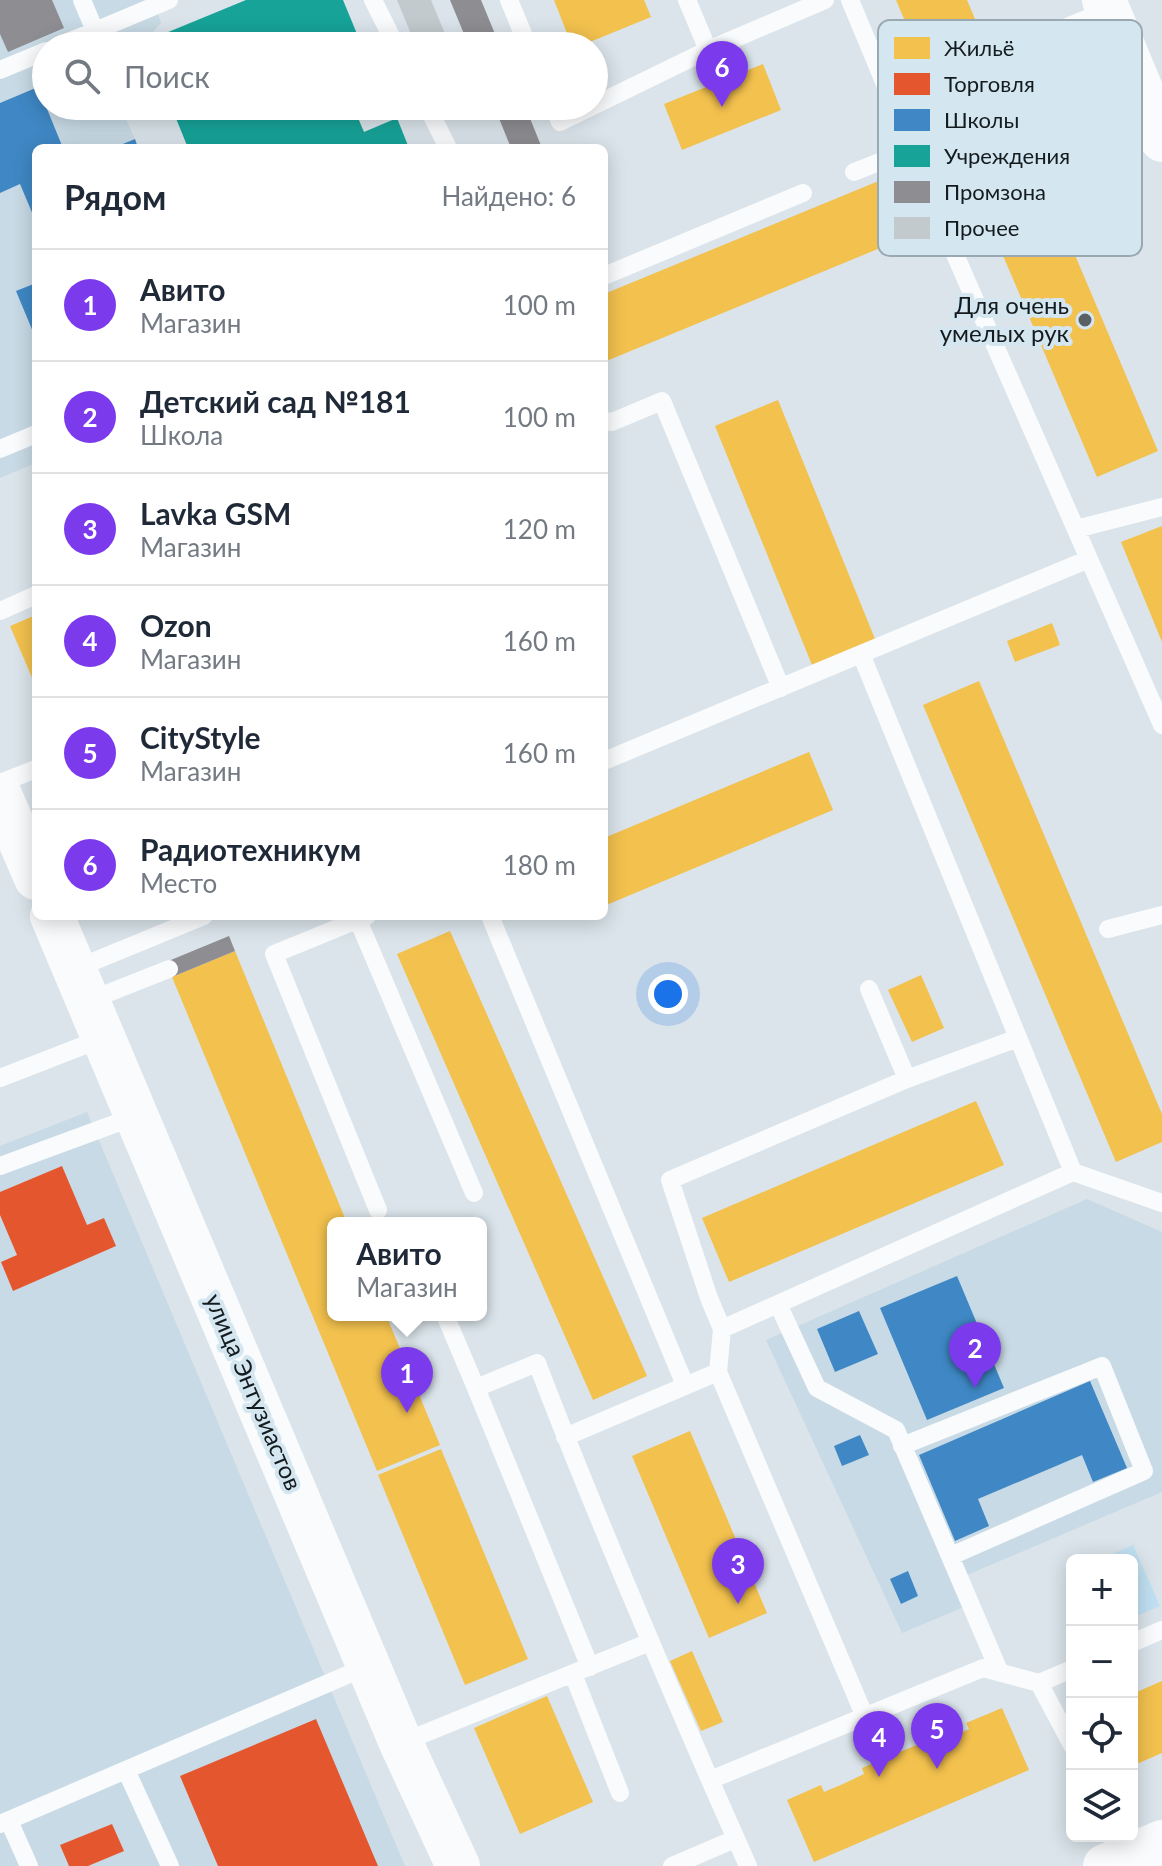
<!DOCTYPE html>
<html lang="ru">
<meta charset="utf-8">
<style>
body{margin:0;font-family:Lato,sans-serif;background:#f6f6f7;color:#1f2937}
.controls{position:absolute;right:24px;bottom:24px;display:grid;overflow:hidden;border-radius:12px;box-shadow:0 4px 20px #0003}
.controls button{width:72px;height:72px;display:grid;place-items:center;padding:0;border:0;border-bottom:2px solid #e0e1e3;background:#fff;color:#1f2937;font:40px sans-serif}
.you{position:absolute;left:668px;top:994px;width:28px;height:28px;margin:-20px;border:6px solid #fff;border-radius:50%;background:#1a73e8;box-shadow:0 0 0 12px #1a73e833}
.badge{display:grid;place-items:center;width:52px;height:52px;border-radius:50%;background:#7c3aed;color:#fff;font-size:26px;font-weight:700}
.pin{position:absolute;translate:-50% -66px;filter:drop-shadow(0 2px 4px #0008)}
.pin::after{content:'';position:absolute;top:42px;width:28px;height:24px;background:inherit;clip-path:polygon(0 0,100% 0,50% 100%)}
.popup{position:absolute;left:327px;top:1217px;width:160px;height:104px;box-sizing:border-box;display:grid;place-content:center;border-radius:12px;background:#fff;filter:drop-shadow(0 2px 6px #0005);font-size:26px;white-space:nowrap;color:#747a83}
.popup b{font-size:30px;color:#1f2937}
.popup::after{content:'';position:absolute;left:50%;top:100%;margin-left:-16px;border:16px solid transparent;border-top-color:#fff}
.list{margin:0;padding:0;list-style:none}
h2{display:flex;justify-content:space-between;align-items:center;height:104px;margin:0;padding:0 32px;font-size:34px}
h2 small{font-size:26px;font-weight:400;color:#747a83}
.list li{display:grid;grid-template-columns:52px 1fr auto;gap:24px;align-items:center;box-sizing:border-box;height:112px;padding:0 32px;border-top:2px solid #e0e1e3}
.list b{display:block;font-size:30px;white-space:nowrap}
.list p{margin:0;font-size:26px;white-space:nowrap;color:#747a83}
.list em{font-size:26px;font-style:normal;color:#747a83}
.icon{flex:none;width:44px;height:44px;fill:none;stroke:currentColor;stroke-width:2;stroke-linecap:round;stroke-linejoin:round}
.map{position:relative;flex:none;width:1162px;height:1866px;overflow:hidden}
.search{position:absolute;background:#fff;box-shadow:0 4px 20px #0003;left:32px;top:32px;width:576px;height:88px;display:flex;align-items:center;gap:20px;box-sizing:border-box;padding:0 28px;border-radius:44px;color:#747a83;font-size:30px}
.panel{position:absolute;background:#fff;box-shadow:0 4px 20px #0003;left:32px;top:144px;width:576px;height:776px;border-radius:12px}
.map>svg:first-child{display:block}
</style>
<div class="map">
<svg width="1162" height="1866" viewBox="0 0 1162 1866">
<rect width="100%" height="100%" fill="#dae4ea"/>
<!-- built -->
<path fill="#c8dae5" d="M0 0H147L155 6 161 23 144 42 135 46H46V106H120L139 148H36V463L0 478Z
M87 1112 405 1866H0V1146Z
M1087 1199 1162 1232V1492L953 1581 964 1607 902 1633 766 1340Z"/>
<!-- green -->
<path fill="#c0e0f2" d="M1133 1545 1160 1606 1132 1618V1560H1099Z"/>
<!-- homes -->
<path fill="#f2c14e" d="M554 0H644L651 17 580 46H572Z
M896 0H967L1158 451 1097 477 982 206 604 362V294L959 148Z
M763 64 781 110 682 150 664 104Z
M778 400 875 639 812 665 715 426Z
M1162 526V642L1121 542Z
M36 615V687L10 626Z
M1052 623 1060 645 1015 662 1007 641Z
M979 681 1162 1114V1142L1116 1162 923 705Z
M809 752 833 810 604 906V838Z
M450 931 647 1376 593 1400 397 954Z
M235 951 347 1223H333V1315H386L440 1445 377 1471 172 977Z
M921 975 944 1028 912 1042 888 990Z
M976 1101 1004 1165 729 1282 702 1218Z
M690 1431 767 1613 709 1638 632 1456Z
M441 1449 528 1659 465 1685 378 1475Z
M692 1651 723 1722 701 1731 670 1661Z
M1162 1681V1753L1132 1766V1694Z
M547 1696 593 1802 520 1834 474 1728Z
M1002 1708 1029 1770 814 1862 787 1800 821 1785 824 1792 843 1784 864 1774 862 1768 926 1741 928 1747 949 1738 969 1729 966 1723Z"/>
<!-- shops -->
<path fill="#e4572e" d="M62 1166 87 1225 104 1218 116 1246 13 1291 1 1262 17 1255 0 1215V1192Z
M316 1719 378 1866H218L180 1776Z
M112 1824 124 1851 88 1866H69L60 1845Z"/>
<!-- schools -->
<path fill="#3f88c5" d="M38 87 63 148H36V222L20 184 0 193V103Z
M135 139 138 148H113Z
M36 283V339L16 291Z
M957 1276 1004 1388 927 1420 880 1308Z
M859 1311 878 1354 835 1372 817 1329Z
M1090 1381 1127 1468 1093 1482 1082 1455 978 1499 989 1526 955 1541 919 1455Z
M860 1435 869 1455 842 1466 834 1446Z
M908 1571 918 1596 901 1604 890 1579Z"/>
<!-- public -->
<path fill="#17a398" d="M246 0H343L362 46H146L144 42Z
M171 106H353L364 132 397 118 409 148H188Z"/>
<!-- industry -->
<path fill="#8d8d92" d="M0 0H52L64 28 8 52 0 34Z
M450 0H481L500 46H469Z
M494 106H525L542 148H511Z
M229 936 235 951 172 977 166 962Z"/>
<!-- building -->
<path fill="#c2cace" d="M397 0H431L450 46H416Z"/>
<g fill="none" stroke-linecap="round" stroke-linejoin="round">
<!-- service -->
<path stroke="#f9fbfc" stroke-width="18" d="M373 0 396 46
M509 0 528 46
M687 0 708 50
M850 0 912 149 854 172
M95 31 169 0
M58 46 95 31 82 0
M989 52 1013 49 1108 10
M0 70 46 51
M888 92 928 76
M427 106 448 148
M553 106 560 122 708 50 825 0
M953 250 1162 725
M604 276 803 193
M604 421 612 422 662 401 781 688
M0 449 36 434
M1076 529 1162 507
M0 611 36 595
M861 654 1073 1172
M604 761 1089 559
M0 783 36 769
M367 916 274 954 378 1210
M490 916 685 1385
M358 920 474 1193
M1108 929 1162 915
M75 969 204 916
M869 989 907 1079
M88 1001 169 969
M0 1078 103 1038
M0 1166 136 1116
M778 1304 817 1388 896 1430 1000 1673
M445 1315 476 1388 537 1363C591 1504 650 1642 710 1780L983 1668 1039 1683 1072 1669
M722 1329 709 1298 670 1180 907 1079 1018 1038
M718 1372 865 1717
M476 1388 590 1667
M565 1437 718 1372 722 1329 1073 1172 1162 1203
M902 1446 1102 1366 1144 1471 951 1556
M1132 1643 1162 1630
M573 1674 620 1793
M1039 1683 1072 1745
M401 1743 650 1642
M126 1770 170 1866
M710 1780 748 1866
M9 1821 29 1866
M0 1824 368 1666
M672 1866 735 1839"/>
<!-- secondary -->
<path stroke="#f9fbfc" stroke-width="44" d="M1104 0 1162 140
M0 795 36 878
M52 916 401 1743 458 1866"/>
<!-- primary -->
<path stroke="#f9fbfc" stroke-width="44" d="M1105 1866 1162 1842"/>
</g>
<!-- markers -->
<circle fill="#596165" stroke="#d4e6f0" stroke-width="3" cx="1085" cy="320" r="8"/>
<g text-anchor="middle" stroke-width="8" stroke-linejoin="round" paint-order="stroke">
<!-- poi labels -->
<g font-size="24" fill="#141b1e" stroke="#d4e6f0" text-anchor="end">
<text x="1069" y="314">Для очень<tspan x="1069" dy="28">умелых рук</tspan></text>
</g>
<!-- street labels -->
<g font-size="24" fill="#141b1e" stroke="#d4e6f0">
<text transform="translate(253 1392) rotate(67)" y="8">улица Энтузиастов</text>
</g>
</g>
<!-- legend -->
<rect x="878" y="20" width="264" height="236" rx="12" fill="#d4e6f0" stroke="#9aa9b1" stroke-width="2"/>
<rect x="894" y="37" width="36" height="22" fill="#f2c14e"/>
<rect x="894" y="73" width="36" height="22" fill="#e4572e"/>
<rect x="894" y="109" width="36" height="22" fill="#3f88c5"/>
<rect x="894" y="145" width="36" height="22" fill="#17a398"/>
<rect x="894" y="181" width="36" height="22" fill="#8d8d92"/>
<rect x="894" y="217" width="36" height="22" fill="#c2cace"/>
<g font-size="22" fill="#141b1e">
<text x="944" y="56">Жильё</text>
<text x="944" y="92">Торговля</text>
<text x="944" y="128">Школы</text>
<text x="944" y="164">Учреждения</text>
<text x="944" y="200">Промзона</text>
<text x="944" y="236">Прочее</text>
</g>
</svg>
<div class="controls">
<button>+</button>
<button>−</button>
<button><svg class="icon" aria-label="locate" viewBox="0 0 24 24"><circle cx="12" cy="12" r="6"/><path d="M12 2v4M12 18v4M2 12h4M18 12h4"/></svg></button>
<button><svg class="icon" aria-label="layers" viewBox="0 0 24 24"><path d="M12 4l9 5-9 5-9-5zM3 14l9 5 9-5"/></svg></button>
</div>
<div class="you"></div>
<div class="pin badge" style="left:407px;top:1413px">1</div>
<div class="popup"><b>Авито</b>Магазин</div>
<div class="pin badge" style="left:975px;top:1388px">2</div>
<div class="pin badge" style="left:738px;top:1604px">3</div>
<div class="pin badge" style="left:879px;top:1777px">4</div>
<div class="pin badge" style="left:937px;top:1769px">5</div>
<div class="pin badge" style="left:722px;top:107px">6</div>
<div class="search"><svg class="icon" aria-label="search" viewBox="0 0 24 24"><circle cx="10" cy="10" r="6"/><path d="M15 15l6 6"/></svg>Поиск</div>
<section class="panel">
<h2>Рядом<small>Найдено: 6</small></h2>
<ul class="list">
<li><span class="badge">1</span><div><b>Авито</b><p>Магазин</p></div><em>100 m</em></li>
<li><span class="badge">2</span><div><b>Детский сад №181</b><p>Школа</p></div><em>100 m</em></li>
<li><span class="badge">3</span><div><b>Lavka GSM</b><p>Магазин</p></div><em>120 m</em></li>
<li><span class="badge">4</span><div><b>Ozon</b><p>Магазин</p></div><em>160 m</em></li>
<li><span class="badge">5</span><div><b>CityStyle</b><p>Магазин</p></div><em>160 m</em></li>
<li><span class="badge">6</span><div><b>Радиотехникум</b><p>Место</p></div><em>180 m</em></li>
</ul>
</section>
</div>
